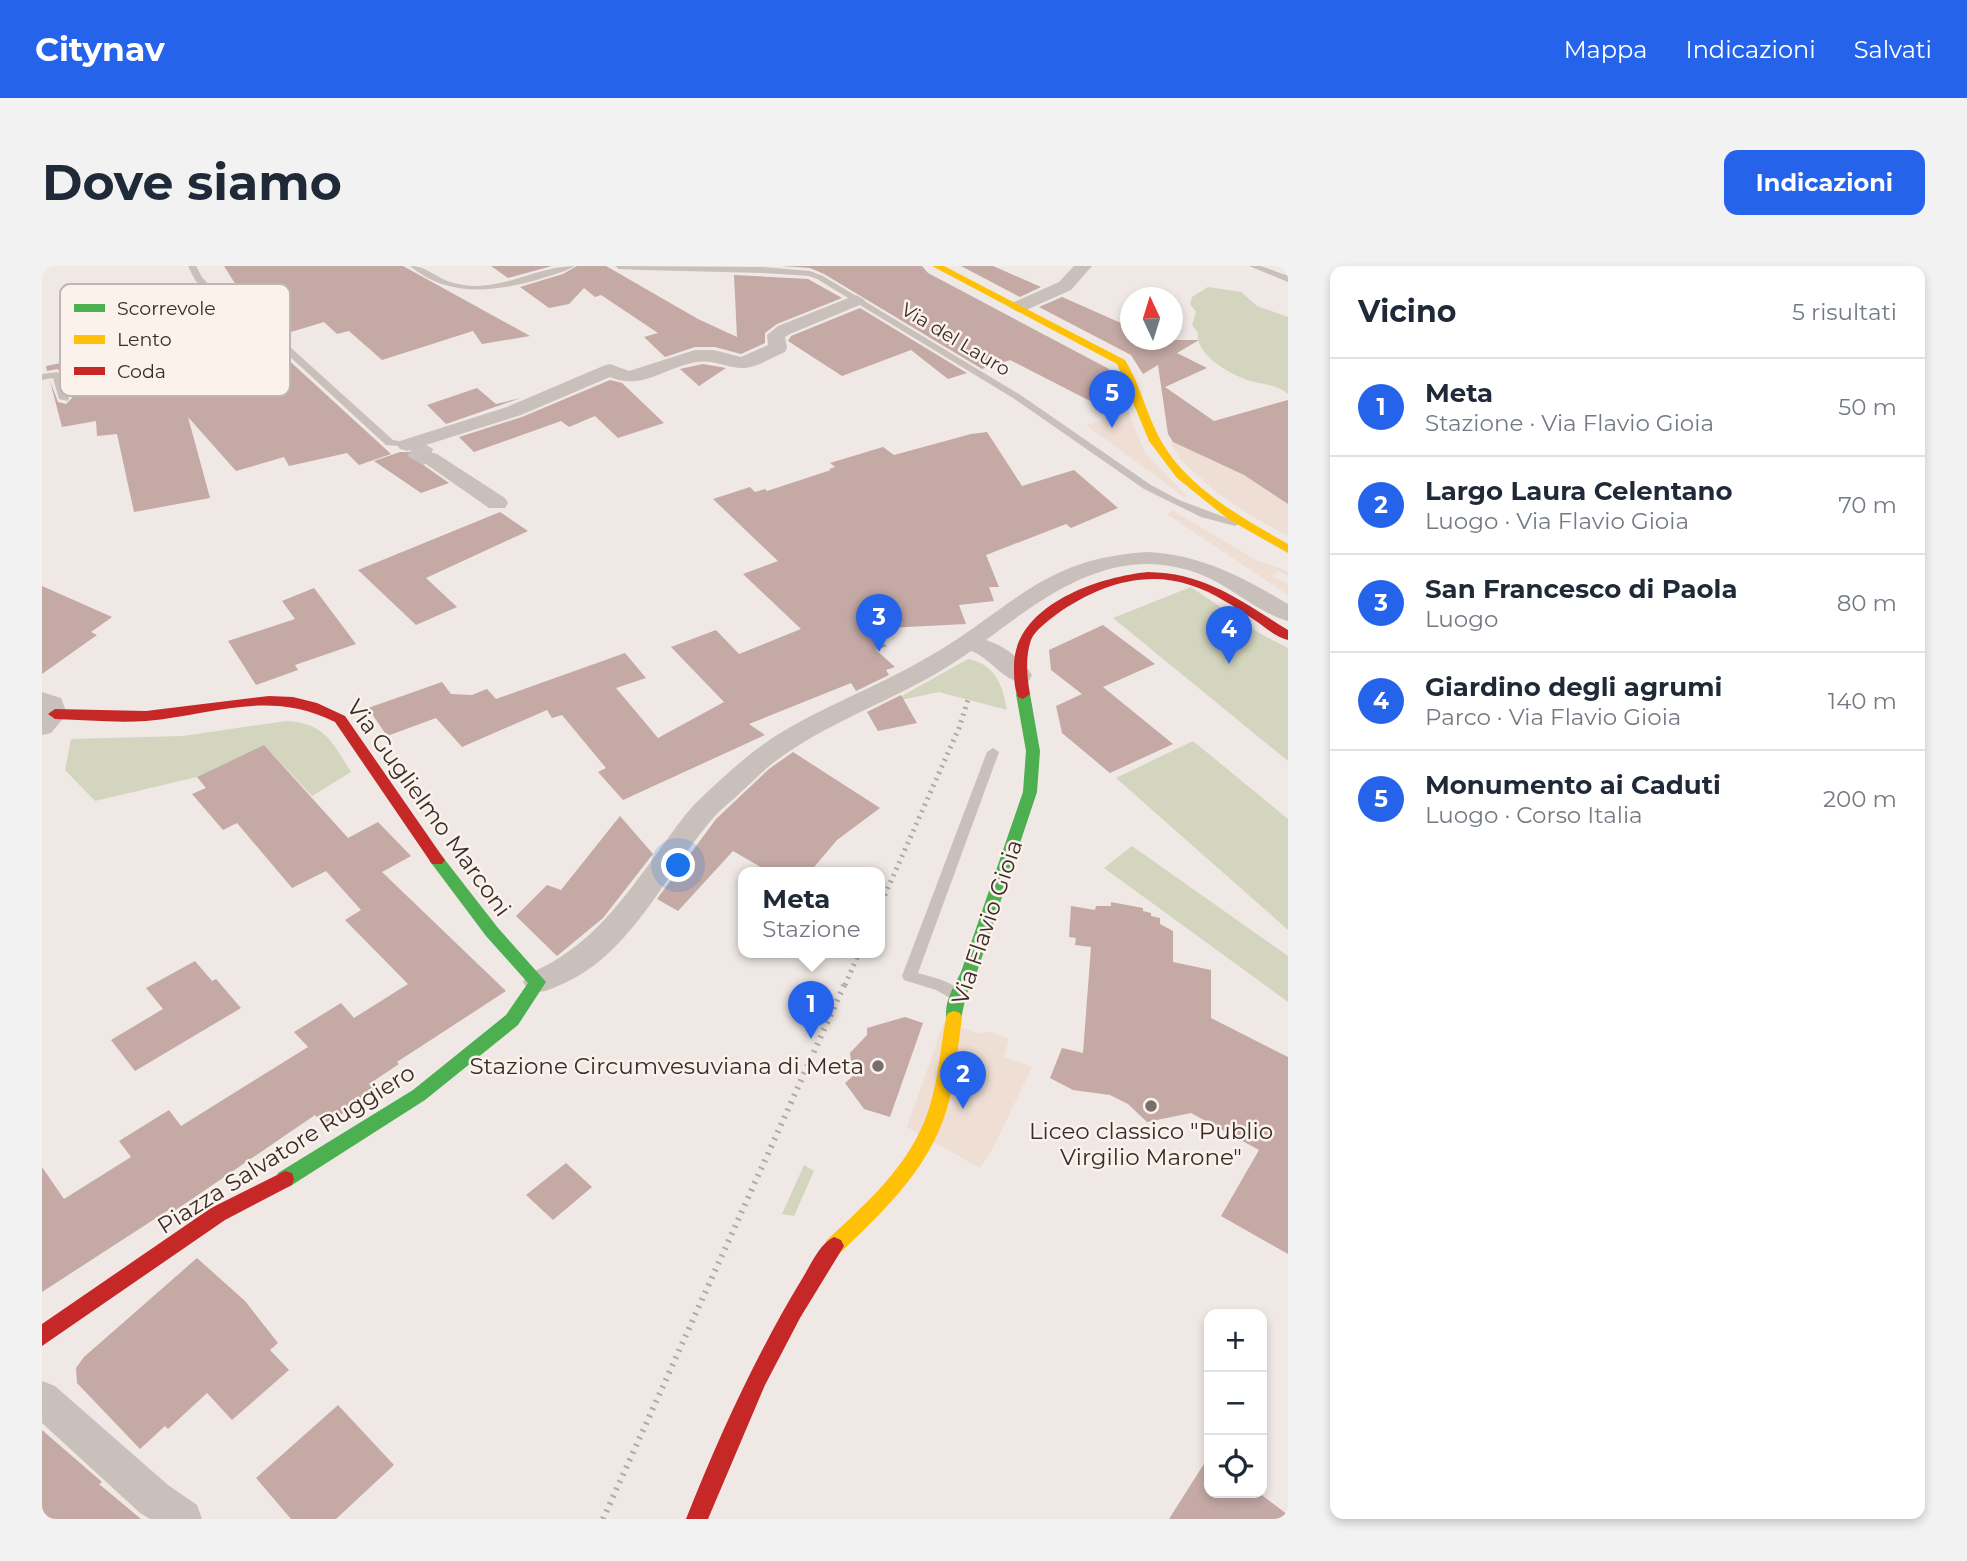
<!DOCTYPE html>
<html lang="it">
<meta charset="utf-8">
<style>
body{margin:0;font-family:Montserrat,sans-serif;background:#f2f2f3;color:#1f2937}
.controls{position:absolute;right:21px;bottom:21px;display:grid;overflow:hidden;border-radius:14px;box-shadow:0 4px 10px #0003}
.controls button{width:63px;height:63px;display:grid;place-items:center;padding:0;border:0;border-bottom:2px solid #e0e1e3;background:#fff;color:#1f2937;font:35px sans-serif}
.compass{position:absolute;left:1078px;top:21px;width:63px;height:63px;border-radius:50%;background:#fff;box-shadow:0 4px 10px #0003;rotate:356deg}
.you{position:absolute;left:637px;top:600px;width:24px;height:24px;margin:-18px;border:5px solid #fff;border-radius:50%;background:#1a73e8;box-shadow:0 0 0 10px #1a73e833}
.badge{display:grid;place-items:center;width:46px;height:46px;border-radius:50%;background:#2563eb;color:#fff;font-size:23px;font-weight:700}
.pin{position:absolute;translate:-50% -58px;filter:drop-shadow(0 2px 4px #0008)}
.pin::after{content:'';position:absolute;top:37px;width:24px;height:21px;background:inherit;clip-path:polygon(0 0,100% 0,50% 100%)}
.popup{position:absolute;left:696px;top:601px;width:147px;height:91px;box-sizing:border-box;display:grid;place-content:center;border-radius:14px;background:#fff;filter:drop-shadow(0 2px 5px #0005);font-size:23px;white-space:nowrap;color:#747a83}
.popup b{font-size:26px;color:#1f2937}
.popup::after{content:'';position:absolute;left:50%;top:100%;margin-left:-14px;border:14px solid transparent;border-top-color:#fff}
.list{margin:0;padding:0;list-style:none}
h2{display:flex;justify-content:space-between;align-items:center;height:91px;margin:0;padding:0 28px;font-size:30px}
h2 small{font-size:23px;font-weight:400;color:#747a83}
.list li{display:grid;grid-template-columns:46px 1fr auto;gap:21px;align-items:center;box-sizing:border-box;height:98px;padding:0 28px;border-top:2px solid #e0e1e3}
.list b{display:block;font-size:26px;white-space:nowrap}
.list p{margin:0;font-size:23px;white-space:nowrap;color:#747a83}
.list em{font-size:23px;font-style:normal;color:#747a83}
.icon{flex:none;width:38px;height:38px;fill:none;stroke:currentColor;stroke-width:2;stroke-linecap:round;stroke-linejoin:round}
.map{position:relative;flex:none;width:1246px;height:1253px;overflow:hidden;border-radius:14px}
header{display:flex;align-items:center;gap:42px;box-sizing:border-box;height:98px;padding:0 35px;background:#2563eb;color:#fff}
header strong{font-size:33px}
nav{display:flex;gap:38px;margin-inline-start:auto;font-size:24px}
.intro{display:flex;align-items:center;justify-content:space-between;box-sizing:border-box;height:168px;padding:0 42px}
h1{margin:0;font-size:49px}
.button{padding:18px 32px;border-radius:14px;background:#2563eb;color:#fff;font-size:24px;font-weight:700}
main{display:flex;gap:42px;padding:0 42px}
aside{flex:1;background:#fff;border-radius:14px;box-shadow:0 4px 10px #0003}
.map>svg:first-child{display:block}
</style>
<header>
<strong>Citynav</strong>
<nav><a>Mappa</a><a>Indicazioni</a><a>Salvati</a></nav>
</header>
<div class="intro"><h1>Dove siamo</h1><a class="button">Indicazioni</a></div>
<main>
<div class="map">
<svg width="1246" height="1253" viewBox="0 0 1246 1253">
<rect width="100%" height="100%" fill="#efe8e4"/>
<!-- green -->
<path fill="#d4d5be" d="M1166 21 1199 26 1215 40 1246 51V128C1232 116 1216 119 1200 112 1183 105 1153 87 1156 67L1150 59 1154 46 1148 38 1150 31Z
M1149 321 1217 367 1246 382V495L1071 352Z
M926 393C953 398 961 419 965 444L897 426 849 436Z
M244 455C283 457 290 476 309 506L270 530 222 479 155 511 53 535 23 504 29 473 141 470Z
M1151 475 1246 553V664L1074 512Z
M1090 580 1246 690V736L1062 602Z
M762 899 772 905 752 950 740 948Z"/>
<!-- plaza -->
<path fill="#eeded3" d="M1086 146 1103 187 1145 230 1142 231 1044 159Z
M1128 175 1202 209 1246 238V270L1211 251 1175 227 1138 193Z
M1131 245 1214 294 1246 305V310L1236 305 1230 310 1246 318V329L1125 248Z
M902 756 935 767 949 766 967 773 962 791 990 801 952 880 938 902 865 861Z"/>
<!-- building -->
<path fill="#c4a9a5" d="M182 0H361L488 70 440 78 431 65 340 94 307 65 295 68 282 56 239 69 229 60 216 54Z
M449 0H510L466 12Z
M535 0H564L656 53 695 71 692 9 766 13 800 32 735 58 723 67V77L699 88 673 81H653L623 91 602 71 616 67 559 29 553 31 542 22 527 38 507 42 478 21 521 8Z
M740 0H880L886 7 1067 103 1076 122 1052 137 968 94 940 103 782 8 768 2Z
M919 0H951L999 21 978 31Z
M1020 31 1088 61V74H1157L1135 87 1165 102 1123 121 1172 155 1246 134V238L1202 209 1131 176 1126 168 1116 99 1101 108 1089 89 997 41Z
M818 42 925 107 906 113 869 84 800 110 746 75 749 70Z
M217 67 349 188 317 199 305 187 247 200 242 191 194 205 146 151 168 232 92 246 75 168 55 170 54 155 20 161 8 115 16 136 24 138 30 132 21 107 15 103 5 105 4 100 45 92 42 85 70 79 83 77 95 95Z
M661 98 684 102 657 120 638 103Z
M568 114 580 117 622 157 576 172 553 150 527 161 519 155 432 186 417 171 480 151Z
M435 122 454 138 479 132 404 158 385 139Z
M945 166 980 220 1032 204 1076 242 1029 262 1024 258 944 289 957 321H947L952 335 917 339 924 358 825 363 845 380 834 384 853 401 844 404 847 409 814 425 809 417 707 458 723 469 581 534 556 506 564 502 520 449 510 452 505 444 420 481 394 452 345 470 326 442 400 416 409 428 430 429 445 423 454 433 583 387 604 412 574 422 616 472 682 436 629 381 674 364 697 388 759 363 701 308 736 295 671 233 708 221 713 226 723 223 725 225 789 204 787 203 793 201 788 197 841 181 852 189 929 168Z
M358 186H370L380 198 407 217 379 227 332 195Z
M458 246 486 265 384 312 415 341 374 359 316 304Z
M0 320 70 351 49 366 55 369 0 408Z
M272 322 314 378 253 399 256 404 214 419 186 375 253 353 240 335Z
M1061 359 1113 398 1061 421 1131 478 1068 507 1020 467 1014 440 1040 428 1009 404 1007 384Z
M859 429 875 457 836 465 825 446Z
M222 479 306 572 336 556 369 590 340 606 464 725 355 796 357 798 327 818 334 826 281 860 273 849 131 946 128 943 0 1026V901L22 933 89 891 77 875 127 844 139 860 266 781 252 766 299 737 312 752 366 718 303 654 319 644 284 605 250 622 195 557 181 564 150 528 164 522 155 511Z
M751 486 838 542 795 574 767 607H729L691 585 636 645 615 633 674 553 727 503Z
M578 550 611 588 561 652 515 690 474 650 505 619 519 624Z
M1069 636 1101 642V645L1109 647V650L1118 652V658L1131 665V696L1169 704V752L1246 791V988L1179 950 1217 884 1149 847 1105 856 1086 838 1068 829 1031 824 1008 812 1020 782 1041 787 1049 681 1033 679 1034 672 1027 671 1029 640 1053 644 1054 640H1069Z
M153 695 170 715 174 713 199 742 93 805 69 774 121 743 104 722Z
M863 751 881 757 848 851 822 843 803 817 811 810 808 787 825 769V762Z
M524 897 550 921 511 954 484 929Z
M155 992 203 1035 236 1077 228 1084 247 1104 190 1154 165 1127 126 1163 123 1160 98 1183 35 1117 34 1102 42 1091Z
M296 1139 352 1199 294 1253H249L214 1212Z
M0 1164 60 1216 57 1218 99 1253H0Z
M1167 1190V1227H1217L1246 1249V1253H1127Z"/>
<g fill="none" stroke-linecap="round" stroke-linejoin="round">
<!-- street-tunnel -->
<path stroke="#cbc2bf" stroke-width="19" stroke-dasharray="19 10" stroke-linecap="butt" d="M370 182 388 192"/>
<!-- lane -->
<path fill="#c9c0bc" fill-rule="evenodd" d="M146 0H154L160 11 191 46 227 62 351 174 369 177V181L344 179 221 66 185 50 153 14Z
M368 0C382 0 390 8 403 14 413 18 425 20 436 20 470 19 500 0 533 0 523 6 509 9 498 13 453 26 406 32 368 0Z
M573 0 721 1 768 5 781 10 977 128 1109 219 1137 234 1198 257 1193 260 1159 251 1102 223 971 132 775 13 767 10 721 7 601 4 577 3Z
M1207 0H1219L1246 10V16Z
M15 106 20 109 27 133 25 135 17 133 11 112 0 114V108Z
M951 482 957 486 876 707C892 712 913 715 922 730L920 734 915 736 894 724 862 714 860 710 945 486Z"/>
<!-- street -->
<path fill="#c9c0bc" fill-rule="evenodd" d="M1032 0H1050L1029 24 982 45 976 46 967 41 970 37 1017 16Z
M814 29 823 34 820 38 748 68 743 71 745 82 743 86C731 91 715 101 703 102 687 103 671 93 655 96 623 101 600 125 568 111L479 149 365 185 358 183 355 179 358 175 465 141 561 100 568 98 587 105 653 84H672L699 91 726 79 725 69 736 60Z
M388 186 395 188 463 232 466 237 463 242H447L381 196 378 192 381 188Z
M1106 286C1160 289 1200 311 1246 338V355C1216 347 1190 321 1160 309 1076 275 1008 326 944 374 962 380 980 393 990 409L987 415C964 421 950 392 929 385 869 429 795 450 735 494 722 503 711 516 699 526 690 535 680 542 672 551 622 608 590 690 516 720 504 725 498 728 486 724L481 716 486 708C548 683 583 631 621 579 633 563 644 546 658 533 682 510 707 487 735 469 782 440 834 421 881 394 968 346 997 292 1106 286Z
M0 426 19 432 25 448 9 467 0 469Z
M0 1115 13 1120 126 1219 155 1239 160 1253H108L98 1247 0 1157Z"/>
<!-- fast -->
<path fill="#4caf50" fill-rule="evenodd" d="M981 423 988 428 998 485 995 526 935 706 924 730 918 757 912 759 906 757C899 741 912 720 919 706L981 526 984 485 974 428Z
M395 588 400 590 456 662 504 716 476 759 383 834 250 919 243 921 236 919 234 913 236 907 371 824 464 749 486 717 444 670 387 594 390 590Z"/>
<!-- slow -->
<path fill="#ffc107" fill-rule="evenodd" d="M890 0H902L1083 94C1098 118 1104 147 1118 173 1145 222 1199 251 1246 278V287L1186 253 1135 212 1107 175 1075 98Z
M912 745 918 747 920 752C916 778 914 805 908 831 893 897 845 942 799 986L792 989 785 986 782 980 785 974C829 933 875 893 890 832 897 806 899 778 904 752L906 747Z"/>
<!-- jam -->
<path fill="#c62828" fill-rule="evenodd" d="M1106 306C1164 307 1199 335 1246 364V374C1234 371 1224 362 1214 355 1193 341 1171 326 1148 319 1101 303 1053 321 1015 348 1006 355 993 364 989 374 983 391 985 411 988 428L981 433 976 431C972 422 972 410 972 399 973 339 1056 311 1106 306Z
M227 430 251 431 275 437 303 450 400 590 403 594 400 598H390L293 456C226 423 173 449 104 455 74 457 43 454 13 453L6 448 13 443 104 445Z
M243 905 250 907 252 913 250 919 183 954 0 1080V1058L169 942Z
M792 971 799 974 802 980 758 1052 723 1119 666 1253H644C677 1170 714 1089 760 1013 768 1000 778 977 792 971Z"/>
<!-- rail-far1 -->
<path stroke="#b0a9a7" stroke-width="5" stroke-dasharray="2 5" stroke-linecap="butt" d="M837 642 917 462 926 434
M803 719 817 687"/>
<!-- rail -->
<path stroke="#b0a9a7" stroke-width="6" stroke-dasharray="2 6" stroke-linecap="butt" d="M561 1253 803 717"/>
</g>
<!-- markers -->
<g fill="#796e6b" stroke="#fbf2ec" stroke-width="2.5">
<circle cx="836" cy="800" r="7"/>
<circle cx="1109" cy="840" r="7"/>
</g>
<g text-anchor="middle" stroke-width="5" stroke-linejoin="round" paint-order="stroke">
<!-- far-street labels -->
<g font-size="19" fill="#3a2c2a" stroke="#fbf2ec">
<text transform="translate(914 73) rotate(31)" y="7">Via del Lauro</text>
</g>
<!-- street labels -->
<g font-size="23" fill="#3a2c2a" stroke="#fbf2ec">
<text transform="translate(387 542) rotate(54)" y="8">Via Guglielmo Marconi</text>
<text transform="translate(945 656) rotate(-71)" y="8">Via Flavio Gioia</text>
<text transform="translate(244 883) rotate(-32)" y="8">Piazza Salvatore Ruggiero</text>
</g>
<!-- poi labels -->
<g font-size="23" fill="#3a2c2a" stroke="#fbf2ec" text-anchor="end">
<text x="822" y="808">Stazione Circumvesuviana di Meta</text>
<text x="1109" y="873" text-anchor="middle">Liceo classico "Publio<tspan x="1109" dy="26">Virgilio Marone"</tspan></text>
</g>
</g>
<!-- legend -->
<rect x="18" y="18" width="230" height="112" rx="10" fill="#fbf2ec" stroke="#c1b7b2" stroke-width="2"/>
<rect x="32" y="38" width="31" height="8" fill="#4caf50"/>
<rect x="32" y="69" width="31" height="9" fill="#ffc107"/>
<rect x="32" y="101" width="31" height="8" fill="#c62828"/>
<g font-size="19" fill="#3a2c2a">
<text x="75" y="49">Scorrevole</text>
<text x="75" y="80">Lento</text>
<text x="75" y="112">Coda</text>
</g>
</svg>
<div class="controls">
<button>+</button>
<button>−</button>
<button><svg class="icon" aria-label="locate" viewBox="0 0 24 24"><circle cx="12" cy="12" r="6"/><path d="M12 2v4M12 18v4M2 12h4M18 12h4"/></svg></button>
</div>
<svg class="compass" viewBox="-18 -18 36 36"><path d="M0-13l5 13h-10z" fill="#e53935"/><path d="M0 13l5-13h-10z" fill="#747a83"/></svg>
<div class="you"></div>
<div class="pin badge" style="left:769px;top:773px">1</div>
<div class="popup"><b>Meta</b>Stazione</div>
<div class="pin badge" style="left:921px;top:843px">2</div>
<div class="pin badge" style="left:837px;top:386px">3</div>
<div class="pin badge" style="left:1187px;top:398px">4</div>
<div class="pin badge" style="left:1070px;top:162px">5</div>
</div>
<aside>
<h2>Vicino<small>5 risultati</small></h2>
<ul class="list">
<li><span class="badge">1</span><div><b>Meta</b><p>Stazione · Via Flavio Gioia</p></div><em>50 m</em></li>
<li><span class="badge">2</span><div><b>Largo Laura Celentano</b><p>Luogo · Via Flavio Gioia</p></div><em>70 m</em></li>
<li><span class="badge">3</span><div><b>San Francesco di Paola</b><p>Luogo</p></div><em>80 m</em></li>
<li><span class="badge">4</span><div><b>Giardino degli agrumi</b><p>Parco · Via Flavio Gioia</p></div><em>140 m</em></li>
<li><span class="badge">5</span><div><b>Monumento ai Caduti</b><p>Luogo · Corso Italia</p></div><em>200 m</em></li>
</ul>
</aside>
</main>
